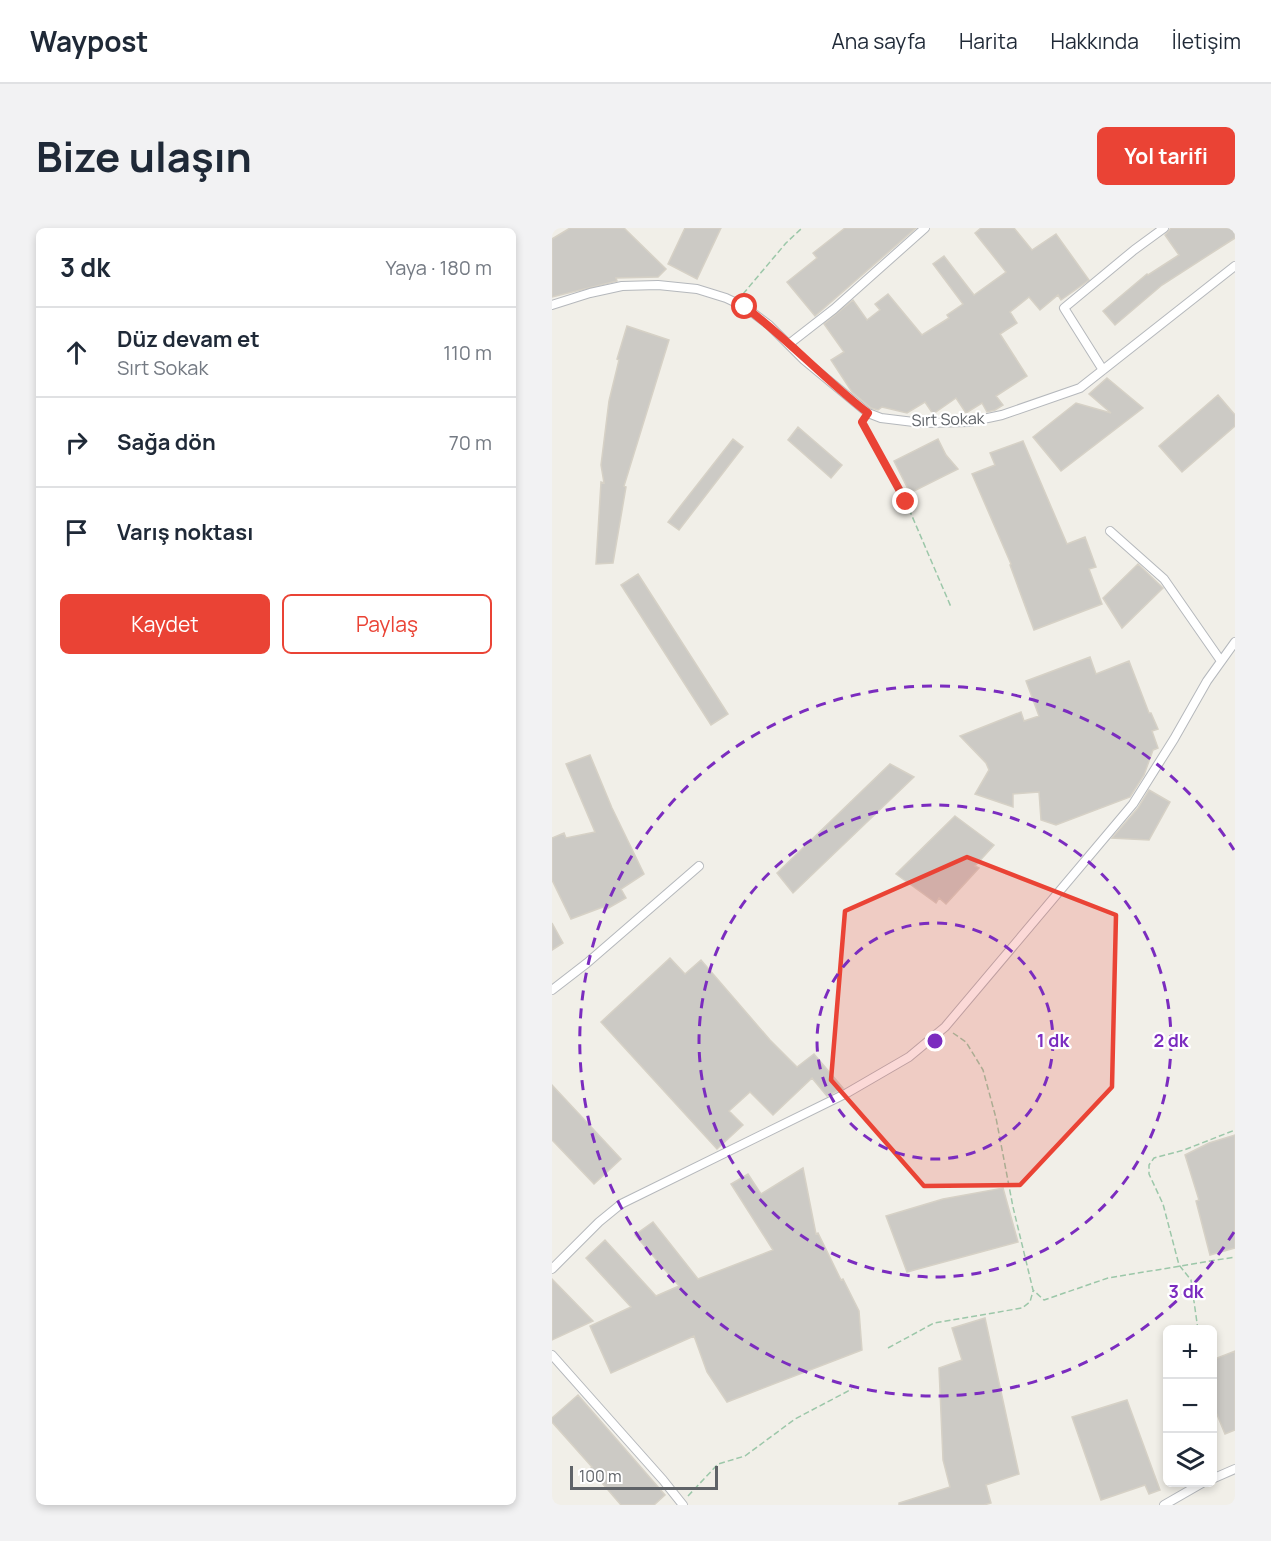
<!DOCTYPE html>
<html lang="tr">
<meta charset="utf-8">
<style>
body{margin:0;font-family:Manrope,sans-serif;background:#f2f2f3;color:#1f2937}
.controls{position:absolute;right:18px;bottom:18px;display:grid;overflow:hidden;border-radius:9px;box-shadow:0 3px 9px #0003}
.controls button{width:54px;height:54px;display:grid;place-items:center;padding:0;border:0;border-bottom:2px solid #e0e1e3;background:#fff;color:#1f2937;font:30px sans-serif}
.scale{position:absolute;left:18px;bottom:15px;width:148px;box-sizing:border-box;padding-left:6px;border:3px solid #5f6368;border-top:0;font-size:16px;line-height:21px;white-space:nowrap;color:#5f6368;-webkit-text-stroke:4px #fff;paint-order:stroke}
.stop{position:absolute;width:18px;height:18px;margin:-14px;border:4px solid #ea4335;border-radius:50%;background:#fff}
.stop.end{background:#ea4335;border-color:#fff;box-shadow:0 2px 6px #0008}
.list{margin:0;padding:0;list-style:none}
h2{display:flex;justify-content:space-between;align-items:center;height:78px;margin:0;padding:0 24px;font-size:26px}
h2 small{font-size:20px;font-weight:400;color:#747a83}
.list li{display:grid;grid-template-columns:39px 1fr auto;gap:18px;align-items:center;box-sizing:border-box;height:90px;padding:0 24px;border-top:2px solid #e0e1e3}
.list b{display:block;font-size:22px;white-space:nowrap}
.list p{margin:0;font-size:20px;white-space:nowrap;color:#747a83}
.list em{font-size:20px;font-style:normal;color:#747a83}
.actions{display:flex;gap:12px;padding:18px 24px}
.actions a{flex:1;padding:14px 0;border:2px solid #ea4335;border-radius:9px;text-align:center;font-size:21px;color:#ea4335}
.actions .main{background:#ea4335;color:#fff}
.icon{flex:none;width:33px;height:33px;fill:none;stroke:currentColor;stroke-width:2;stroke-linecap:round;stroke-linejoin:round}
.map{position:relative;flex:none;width:683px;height:1277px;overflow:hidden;border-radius:9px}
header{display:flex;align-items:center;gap:36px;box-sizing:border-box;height:84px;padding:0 30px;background:#fff;border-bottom:2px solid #e0e1e3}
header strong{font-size:28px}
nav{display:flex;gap:33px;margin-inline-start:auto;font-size:21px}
.intro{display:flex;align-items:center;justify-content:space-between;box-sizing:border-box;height:144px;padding:0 36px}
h1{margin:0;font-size:42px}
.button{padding:15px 27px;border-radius:9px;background:#ea4335;color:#fff;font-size:21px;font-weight:700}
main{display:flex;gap:36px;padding:0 36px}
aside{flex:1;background:#fff;border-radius:9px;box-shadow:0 3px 9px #0003}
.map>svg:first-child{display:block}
</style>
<header>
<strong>Waypost</strong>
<nav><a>Ana sayfa</a><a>Harita</a><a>Hakkında</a><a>İletişim</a></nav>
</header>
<div class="intro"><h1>Bize ulaşın</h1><a class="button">Yol tarifi</a></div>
<main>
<aside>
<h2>3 dk<small>Yaya · 180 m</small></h2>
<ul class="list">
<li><svg class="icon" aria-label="ahead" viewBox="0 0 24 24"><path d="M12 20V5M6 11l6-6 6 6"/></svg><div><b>Düz devam et</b><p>Sırt Sokak</p></div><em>110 m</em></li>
<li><svg class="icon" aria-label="right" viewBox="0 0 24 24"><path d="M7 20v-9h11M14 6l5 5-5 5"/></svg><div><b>Sağa dön</b></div><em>70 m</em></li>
<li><svg class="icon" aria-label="arrive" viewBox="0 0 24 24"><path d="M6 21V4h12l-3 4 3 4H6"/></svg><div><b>Varış noktası</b></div></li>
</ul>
<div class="actions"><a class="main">Kaydet</a><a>Paylaş</a></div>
</aside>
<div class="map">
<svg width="683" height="1277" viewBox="0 0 683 1277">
<rect width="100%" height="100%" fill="#f1efe8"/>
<!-- building -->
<path fill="#cccac5" stroke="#d6d1c6" stroke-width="1.5" d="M18 0H72L114 41 106 49 64 50 65 53 0 69V11Z
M133 0H169L145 51 116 36Z
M293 0H364L263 88 235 54 265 30 261 25Z
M429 0H462L480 22 504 6 537 52 509 72 506 67 488 82 477 69 458 84 465 95 448 106 475 148 444 168 451 177 443 182 435 184 430 175 414 185 404 170 381 186 373 174 355 185 330 179 326 182 319 180 300 164 279 132 292 124 272 96 301 72 315 92 328 82 323 76 336 66 370 107 397 90 395 87 411 76 381 36 392 28 422 67 454 44 423 5Z
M619 0H683V10L610 57 563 97 551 83 595 46 596 47 627 27 613 7Z
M75 98 117 112 72 258 74 259 61 335 44 336 49 254 52 255 49 237 57 173 67 132 65 131Z
M555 150 591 180 509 243 481 209 524 175 559 185 537 166Z
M666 167 683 187V198L630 244 607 218Z
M246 199 290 237 279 250 236 212Z
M181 211 191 219 127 302 116 294Z
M386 211 394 227 406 241 358 265 342 233Z
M471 213 515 316 533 309 544 339 537 341 550 376 482 402 458 337 459 336 420 246 443 237 438 225Z
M586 336 611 360 570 400 551 370Z
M86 346 176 486 159 497 69 357Z
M538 429 544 446 577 433 597 485H599L606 501 600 503 606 520 601 522 592 547 578 569 504 597 489 592 487 564 461 566V579L423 566 437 542 434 535 408 508 469 484 472 493 487 488 474 453Z
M38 527 60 580 92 646 69 661 74 670 53 682 51 679 19 691 0 652V610L12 605 14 610 43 604 14 536Z
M338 536 362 549 241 665 225 645Z
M597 562 618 574 597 612 560 610 586 580Z
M403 588 442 617 423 638 427 640 394 676 387 670 384 675 344 646Z
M0 695 11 715 0 722Z
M118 730 133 746 149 732 218 812 245 839 262 826 291 860 275 868 260 850 221 887 198 864 177 883 191 897 165 921 49 794Z
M0 857 69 931 42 956 0 912Z
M683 907V1020L658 1027 644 973 647 972 633 927 657 915Z
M251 940 264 1006 266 1005 289 1052 291 1051 307 1083 310 1122 175 1174 155 1144 142 1108 59 1145 38 1098 79 1079 34 1030 53 1012 104 1068 127 1058 83 1007 101 994 146 1051 221 1022 179 956 196 946 209 966Z
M451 960 466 1014 355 1044 334 988 391 971Z
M0 1051 41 1093 0 1112Z
M433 1090 467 1246 434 1257 439 1275 432 1277H347V1275L398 1259 391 1232 387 1140 410 1132 400 1100Z
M683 1123V1202L673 1206 664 1184 660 1186V1132Z
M26 1167 113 1267 102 1277H69L38 1241 40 1239 0 1194V1190Z
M575 1172 608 1262 597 1266 593 1257 549 1272 520 1189Z"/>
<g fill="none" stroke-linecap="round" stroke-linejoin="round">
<!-- street casing -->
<g stroke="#b5b8bc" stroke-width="10">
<path id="street" d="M0 77 38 65 70 58 106 57 145 61 174 70 193 79 217 97 252 132 316 185 329 190 370 195 417 194 450 187 528 160 683 38
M237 116 282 81 373 0
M551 142 512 80 582 22 612 0
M558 303 612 351 669 433
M0 762 35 735 147 638
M0 1041 47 994 69 976 295 865 357 829 393 799 581 576 622 511 655 453 683 414
M0 1127 111 1252 131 1277
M660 1251 683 1241
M612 1277 652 1254"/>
</g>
<!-- path -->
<path stroke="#9cc7a9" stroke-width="1.5" stroke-dasharray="6 3" stroke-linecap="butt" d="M191 66 234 15 250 0
M310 194 354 274 399 379
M401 805 414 814 431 842 444 890 461 979 481 1062 492 1072 556 1050 683 1029
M646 1102 639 1052 627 1037 611 976 597 946V937L602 930 632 922 683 902
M336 1120 382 1095 470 1080 478 1074 481 1063
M136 1268 166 1236 193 1228 243 1191 300 1161"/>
<!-- street -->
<use href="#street" stroke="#fff" stroke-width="8"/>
</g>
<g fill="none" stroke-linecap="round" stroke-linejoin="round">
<!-- route -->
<path stroke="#ea4335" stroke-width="8" d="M193 79C236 111 273 152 316 185L310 194 354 274"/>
</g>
<!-- marked area -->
<path fill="#ea4335" fill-opacity="0.2" stroke="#ea4335" stroke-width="4.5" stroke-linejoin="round" d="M415 629 564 687 560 859 468 957 372 958 279 852 293 683Z"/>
<!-- distance rings -->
<g fill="none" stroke="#7b2cbf" stroke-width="3" stroke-dasharray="10 8">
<circle cx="383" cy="813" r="118"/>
<circle cx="383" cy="813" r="236"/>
<path d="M682 1004A355 355 0 1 1 682 622"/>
</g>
<g text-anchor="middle" stroke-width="4.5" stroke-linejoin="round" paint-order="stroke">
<!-- street labels -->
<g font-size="16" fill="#5f6368" stroke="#fff">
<text transform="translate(396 191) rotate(-2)" y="6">Sırt Sokak</text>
</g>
</g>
<circle cx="383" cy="813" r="9" fill="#7b2cbf" stroke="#fff" stroke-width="3"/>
<g font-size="18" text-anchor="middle" font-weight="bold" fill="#7b2cbf" stroke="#fff" stroke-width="4.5" stroke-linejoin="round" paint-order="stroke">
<text x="501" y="819">1 dk</text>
<text x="619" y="819">2 dk</text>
<text x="634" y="1070">3 dk</text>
</g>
</svg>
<div class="controls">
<button>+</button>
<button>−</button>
<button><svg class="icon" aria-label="layers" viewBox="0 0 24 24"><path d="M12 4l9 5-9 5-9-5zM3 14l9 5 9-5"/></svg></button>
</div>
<div class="scale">100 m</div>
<div class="stop" style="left:193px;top:79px"></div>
<div class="stop end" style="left:354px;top:274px"></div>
</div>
</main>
